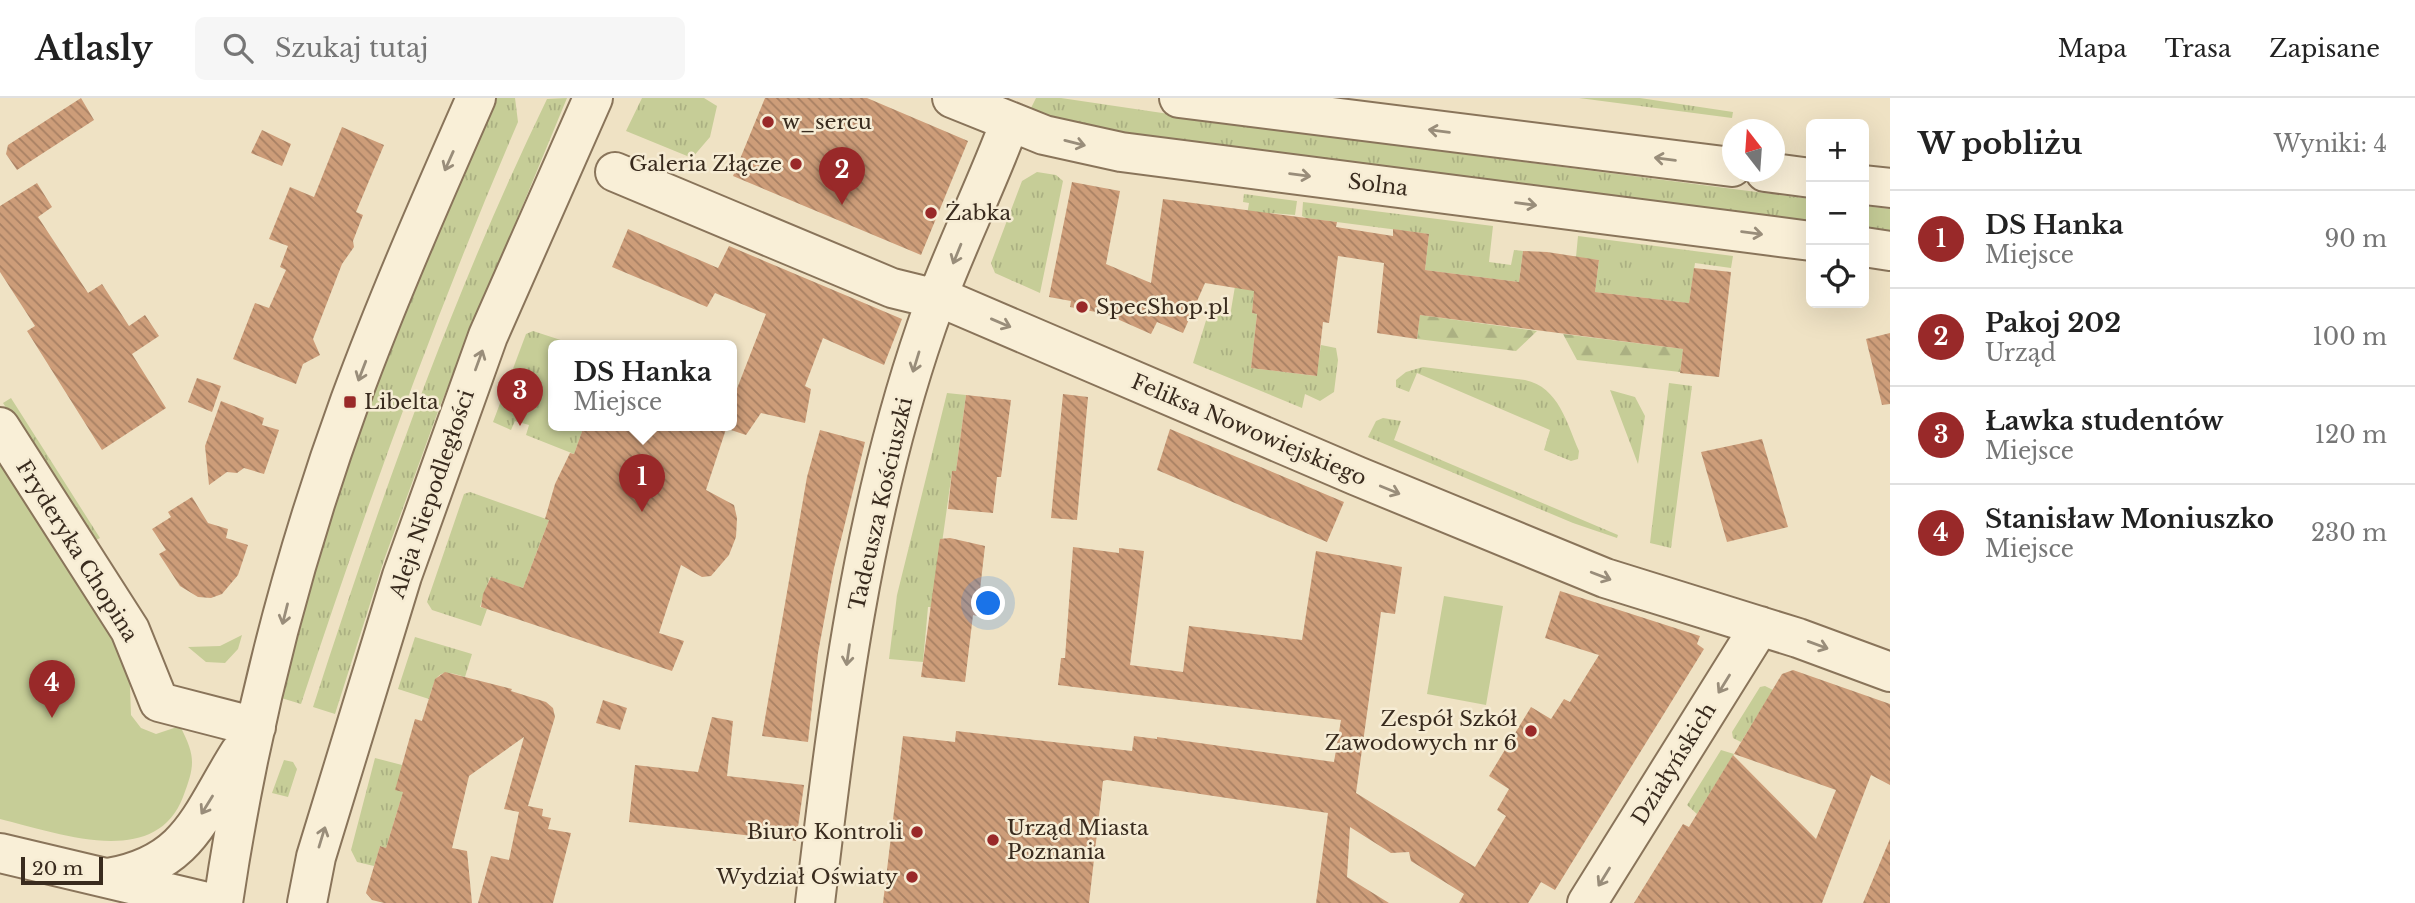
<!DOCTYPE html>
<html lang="pl">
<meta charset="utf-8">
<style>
body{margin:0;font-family:"Libre Baskerville",serif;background:#f6f6f6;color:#222}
.controls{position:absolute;right:21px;top:21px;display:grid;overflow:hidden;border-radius:10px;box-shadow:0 7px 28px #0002}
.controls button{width:63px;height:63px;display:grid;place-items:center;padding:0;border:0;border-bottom:2px solid #e0e0e0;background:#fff;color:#222;font:35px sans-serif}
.compass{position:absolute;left:1722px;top:21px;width:63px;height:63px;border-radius:50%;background:#fff;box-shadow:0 7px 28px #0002;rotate:343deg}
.scale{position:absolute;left:21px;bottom:18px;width:82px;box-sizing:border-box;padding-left:7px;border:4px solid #392b1e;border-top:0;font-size:19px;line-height:24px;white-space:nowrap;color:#392b1e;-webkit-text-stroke:5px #f6ecd4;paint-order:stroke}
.you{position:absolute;left:989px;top:506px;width:24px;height:24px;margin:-18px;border:5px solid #fff;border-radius:50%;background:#1a73e8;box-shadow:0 0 0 10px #1a73e833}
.badge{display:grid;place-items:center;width:46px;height:46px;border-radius:50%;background:#992929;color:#fff;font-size:23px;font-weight:700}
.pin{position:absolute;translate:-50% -58px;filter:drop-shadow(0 2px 4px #0008)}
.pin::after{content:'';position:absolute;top:37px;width:24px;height:21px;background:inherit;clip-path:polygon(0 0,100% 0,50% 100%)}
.popup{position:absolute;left:548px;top:242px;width:189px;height:91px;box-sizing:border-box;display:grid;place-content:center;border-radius:10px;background:#fff;filter:drop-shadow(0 2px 5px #0005);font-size:23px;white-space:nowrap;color:#767676}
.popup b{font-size:26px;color:#222}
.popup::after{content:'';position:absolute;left:50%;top:100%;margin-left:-14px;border:14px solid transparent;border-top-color:#fff}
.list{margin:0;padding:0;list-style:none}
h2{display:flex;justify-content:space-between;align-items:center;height:91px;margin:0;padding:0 28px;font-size:30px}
h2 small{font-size:23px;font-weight:400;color:#767676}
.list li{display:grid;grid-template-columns:46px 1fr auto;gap:21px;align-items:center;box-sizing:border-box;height:98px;padding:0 28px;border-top:2px solid #e0e0e0}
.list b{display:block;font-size:26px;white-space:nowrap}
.list p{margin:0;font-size:23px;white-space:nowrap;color:#767676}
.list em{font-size:23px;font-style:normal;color:#767676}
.icon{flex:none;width:38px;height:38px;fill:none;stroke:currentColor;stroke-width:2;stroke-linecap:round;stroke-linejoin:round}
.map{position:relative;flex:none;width:1890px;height:805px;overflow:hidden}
header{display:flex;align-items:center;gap:42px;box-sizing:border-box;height:98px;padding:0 35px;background:#fff;border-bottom:2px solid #e0e0e0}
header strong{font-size:33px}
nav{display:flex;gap:38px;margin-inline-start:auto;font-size:24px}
.search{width:490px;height:63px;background:#f6f6f6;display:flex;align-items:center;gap:18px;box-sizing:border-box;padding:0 24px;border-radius:10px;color:#767676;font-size:26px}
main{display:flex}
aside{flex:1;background:#fff}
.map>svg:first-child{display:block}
</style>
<header>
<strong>Atlasly</strong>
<div class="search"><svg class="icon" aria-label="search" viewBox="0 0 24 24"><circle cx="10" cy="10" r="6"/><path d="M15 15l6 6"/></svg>Szukaj tutaj</div>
<nav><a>Mapa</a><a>Trasa</a><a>Zapisane</a></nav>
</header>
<main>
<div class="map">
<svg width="1890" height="805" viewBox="0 0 1890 805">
<defs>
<pattern id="grass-tufts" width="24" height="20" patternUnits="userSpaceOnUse" patternTransform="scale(1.75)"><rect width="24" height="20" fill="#c6cd97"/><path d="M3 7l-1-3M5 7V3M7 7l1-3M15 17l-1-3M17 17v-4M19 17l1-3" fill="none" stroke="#abb082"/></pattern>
<pattern id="forest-firs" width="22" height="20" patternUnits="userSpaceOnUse" patternTransform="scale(1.75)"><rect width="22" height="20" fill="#c6cd97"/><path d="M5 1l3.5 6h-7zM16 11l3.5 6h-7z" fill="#abb082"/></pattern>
<pattern id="building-back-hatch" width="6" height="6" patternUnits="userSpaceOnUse" patternTransform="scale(1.75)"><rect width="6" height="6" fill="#cd9d79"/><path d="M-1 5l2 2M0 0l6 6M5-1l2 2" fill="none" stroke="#a78063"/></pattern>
</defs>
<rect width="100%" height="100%" fill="#efe2c4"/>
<!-- grass -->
<path fill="url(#grass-tufts)" d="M492 0H515L518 24C436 215 366 408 301 606L278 599 314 456 375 283Z
M567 0 440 308 384 462 335 616 313 609C380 402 452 197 547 1Z
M642 0H704L717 8 710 39 692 60 626 33Z
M1036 0H1061L1284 33 1811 101V127L1111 37 1029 14Z
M1579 0H1640L1733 14 1732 20Z
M1037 74 1056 77 1063 83 1040 195 995 175 991 165 1022 83Z
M1244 96 1297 103 1295 117 1270 115 1257 169 1252 215 1257 216 1251 270 1316 278 1321 247 1336 250 1338 262 1334 294 1320 303 1305 296 1302 310 1193 265 1208 216 1230 218 1249 105 1243 104Z
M1303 104 1493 128 1489 164 1511 167 1514 152 1523 153 1519 184 1425 172 1429 136 1306 120 1302 118Z
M1864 108 1890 111V137L1864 134Z
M1578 138 1733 158 1731 170 1695 165 1689 205 1595 194 1599 162 1576 159Z
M533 233 576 247 553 248V328H584L574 356 526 337 529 327 515 323 511 332 493 324 526 236Z
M1423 269 1525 282C1559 289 1567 326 1579 353L1578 361 1571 363 1544 352 1550 332 1417 275 1409 294 1396 289V282L1406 274Z
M1669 285 1692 288 1671 450 1650 445Z
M1610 292 1635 299 1645 318 1638 366Z
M947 295 966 297 956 373 952 374 933 509H928L923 564 889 561 897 497Z
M11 300 100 440 92 444 3 305Z
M1383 320 1401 323 1394 342 1618 437 1617 440 1573 425 1368 339 1376 323Z
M470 394 549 422 523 490 490 479 480 509 487 511 481 528 432 512 427 504 464 396Z
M415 539 472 556 465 579C438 570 436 576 429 601L398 591Z
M1765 588 1773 592 1741 644 1733 640 1732 634 1760 589Z
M1721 652 1734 656 1697 716 1687 707Z
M375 660 402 667 403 694 386 750 380 748 374 768 357 764 351 752Z
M284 662 293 664 297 671 288 699 272 695Z"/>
<!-- forest -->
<path fill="url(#forest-firs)" d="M1420 217 1537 233 1516 253 1417 241Z
M1563 236 1683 251 1680 274 1577 262Z"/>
<!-- green -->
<path fill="#c6cd97" d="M0 347 129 561 131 617 141 630 156 636 180 628C196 659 195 667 183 699 155 773 55 734 0 721Z
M1444 498 1503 508 1486 607 1427 596Z
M242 537 238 551 225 565 206 564 188 549 220 548Z"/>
<!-- building -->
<path fill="url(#building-back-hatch)" d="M81 0 94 22 17 72 6 56 8 47Z
M765 0H867L968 43 921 157 733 78Z
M342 29 384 47 356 114 363 117 353 143 354 149 342 166 313 241 320 257 303 266 296 286 233 261 255 205 269 210 286 172 280 169 288 148 269 141 290 89 314 99Z
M262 32 291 46 282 68 251 55Z
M1072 84 1120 93 1106 166 1151 185 1163 101 1337 124 1336 129 1393 138V131L1429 136 1425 172 1519 184 1523 153 1547 154 1599 162 1595 194 1689 205 1694 170 1731 174 1719 279 1680 275 1683 251 1420 217 1417 241 1377 235 1384 165 1338 158 1329 225 1323 224 1317 278 1251 270 1257 216 1252 215 1254 193 1205 185 1183 235 1157 224 1151 236 1106 216 1070 209 1071 203 1049 199Z
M37 85 52 109 38 119 88 195 102 186 129 228 145 217 159 238 132 256 166 310 102 352 27 233 35 228 0 174V108Z
M628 131 718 170 729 148 902 221 884 267 823 240 805 288 811 291 805 325 761 315 746 337 731 332V306L766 216 715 195 707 209 612 169Z
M1890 235V306L1882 307 1866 241Z
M197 280 221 288 212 314 188 304Z
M1063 296 1088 299 1077 422 1051 420Z
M966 297 1011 302 1001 379H997L993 415 948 411 952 373H956Z
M221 303 264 320 262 327 279 332 264 376 244 370 237 375 227 374 209 387 205 348Z
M584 328H727L706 392 734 407 737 420 736 439 729 457 711 478 702 479 681 467 659 535 684 543 672 573 481 509 483 496 491 479 523 490 549 422 545 421 555 386 570 355 574 356Z
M1170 331 1344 404 1327 444 1157 372Z
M820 332 865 344 834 470 818 555 808 644 762 638 807 379Z
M1762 341 1788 429 1727 444 1701 354Z
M192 399 208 425 228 431 226 440 248 447 238 477 222 496 211 500 198 499 180 488 159 456 166 452 152 431 171 419 168 414Z
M950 440 985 448 977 518 973 517 965 584 921 579 940 441Z
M1073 449 1119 455V450L1144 453 1130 567 1183 574 1189 528 1302 542 1316 453 1402 469 1395 516 1381 514 1356 695 1475 769 1506 718 1497 712 1509 691 1489 678 1531 609 1551 621 1564 601 1570 604 1599 557 1545 540 1560 493 1700 538 1697 546 1704 551 1555 792 1541 784 1528 805H1459L1464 796 1411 763 1409 754 1391 755 1350 729 1347 779 1389 805H1316L1328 715 1107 682 1103 683 1089 805H883L903 638 955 644 956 633 1132 653 1134 638 1157 641V639L1334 664 1341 622 1058 587 1061 560H1065Z
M1793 572 1890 606V687L1871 677 1822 805H1634L1683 726 1689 729 1733 657 1816 741 1836 692 1734 656 1782 576Z
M445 574 512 591 511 593 546 604 553 610 555 619 528 708 543 711 542 718 551 720 548 731 571 735 553 805H478L491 758 509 762 519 714 504 711 524 639 469 678 452 750 467 753 472 805H384L372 802 366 795 380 748 386 750 403 694 395 692 415 621 422 623 435 581Z
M603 602 627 610 620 632 596 625Z
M712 619 733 623 727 678 804 687 796 743 629 724 635 667 698 674Z
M1890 741V805H1863Z"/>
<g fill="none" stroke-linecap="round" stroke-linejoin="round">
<!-- minor casing -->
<g stroke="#89745a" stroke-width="42">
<path id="minor" d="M952 0 1044 37 1121 54 1811 143
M1179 0 1732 69
M615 74 892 190 953 205 1357 378 1605 480 1798 540 1890 574
M1765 74 1811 80
M1864 87 1890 90
M1864 149 1890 153
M0 329 130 532 159 604 256 629
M0 755 211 805
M108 780C190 766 200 717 240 654
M223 805C248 635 291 465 350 303 388 200 432 100 476 0
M307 805 316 759 402 478 488 238 593 0
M815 805C838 611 862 416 926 230 950 160 984 94 1010 24
M1587 805 1760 528"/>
</g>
<!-- minor -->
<use href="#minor" stroke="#f9efd7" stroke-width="38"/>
</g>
<!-- one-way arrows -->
<defs><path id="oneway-shaft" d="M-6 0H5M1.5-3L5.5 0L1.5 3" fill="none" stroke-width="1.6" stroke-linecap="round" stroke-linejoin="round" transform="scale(1.75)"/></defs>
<g stroke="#998d7a">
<use href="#oneway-shaft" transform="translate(1439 33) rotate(-173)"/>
<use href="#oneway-shaft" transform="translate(1075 45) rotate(14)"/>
<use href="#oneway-shaft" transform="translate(1665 61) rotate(-173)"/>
<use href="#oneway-shaft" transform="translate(449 63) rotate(114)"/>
<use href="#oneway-shaft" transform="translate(1300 77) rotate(7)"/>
<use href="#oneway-shaft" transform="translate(1526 106) rotate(7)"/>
<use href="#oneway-shaft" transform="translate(1752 135) rotate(7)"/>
<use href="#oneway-shaft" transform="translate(957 156) rotate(112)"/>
<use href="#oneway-shaft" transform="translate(1001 225) rotate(23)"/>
<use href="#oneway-shaft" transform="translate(479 262) rotate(-70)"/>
<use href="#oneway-shaft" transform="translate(916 264) rotate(107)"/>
<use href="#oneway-shaft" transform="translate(362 273) rotate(111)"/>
<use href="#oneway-shaft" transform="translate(1390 392) rotate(22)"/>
<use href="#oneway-shaft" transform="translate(1601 478) rotate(21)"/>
<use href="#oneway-shaft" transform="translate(285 516) rotate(104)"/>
<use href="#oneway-shaft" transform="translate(1818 547) rotate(20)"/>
<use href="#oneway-shaft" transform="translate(848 557) rotate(98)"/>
<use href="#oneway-shaft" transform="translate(1724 586) rotate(122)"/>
<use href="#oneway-shaft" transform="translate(207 707) rotate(122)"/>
<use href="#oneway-shaft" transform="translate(322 739) rotate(-73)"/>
<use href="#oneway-shaft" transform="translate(1604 779) rotate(122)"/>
</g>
<!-- markers -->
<g fill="#992929" stroke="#f6ecd4" stroke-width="2.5">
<circle cx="768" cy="24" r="7"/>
<circle cx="796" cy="66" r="7"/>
<circle cx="931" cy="115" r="7"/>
<circle cx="1082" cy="209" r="7"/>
<rect x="343" y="297" width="14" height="14" rx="3.5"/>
<circle cx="1531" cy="633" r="7"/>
<circle cx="917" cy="734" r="7"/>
<circle cx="993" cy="742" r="7"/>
<circle cx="912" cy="779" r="7"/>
</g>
<g text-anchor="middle" stroke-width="5" stroke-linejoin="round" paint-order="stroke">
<!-- poi labels -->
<g font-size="21" fill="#392b1e" stroke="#f6ecd4" text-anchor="start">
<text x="782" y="31">w_sercu</text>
<text x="782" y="73" text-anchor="end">Galeria Złącze</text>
<text x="945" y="122">Żabka</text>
<text x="1096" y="216">SpecShop.pl</text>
<text x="364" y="311">Libelta</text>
<text x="1517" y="628" text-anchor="end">Zespół Szkół<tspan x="1517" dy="24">Zawodowych nr 6</tspan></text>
<text x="1007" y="737">Urząd Miasta<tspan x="1007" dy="24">Poznania</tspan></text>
<text x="903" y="741" text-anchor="end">Biuro Kontroli</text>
<text x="898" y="786" text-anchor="end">Wydział Oświaty</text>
</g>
<!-- street labels -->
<g font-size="21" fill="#392b1e" stroke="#f6ecd4">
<text transform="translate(1378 87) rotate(7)" y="7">Solna</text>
<text transform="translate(1249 332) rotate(23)" y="7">Feliksa Nowowiejskiego</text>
<text transform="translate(432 396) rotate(-71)" y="7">Aleja Niepodległości</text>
<text transform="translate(881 406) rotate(-77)" y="7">Tadeusza Kościuszki</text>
<text transform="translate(77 453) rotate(58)" y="7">Fryderyka Chopina</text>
<text transform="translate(1674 666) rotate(-58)" y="7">Działyńskich</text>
</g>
</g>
</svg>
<div class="controls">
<button>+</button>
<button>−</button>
<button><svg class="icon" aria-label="locate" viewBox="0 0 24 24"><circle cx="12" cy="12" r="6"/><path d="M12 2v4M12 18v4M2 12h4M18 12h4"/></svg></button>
</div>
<svg class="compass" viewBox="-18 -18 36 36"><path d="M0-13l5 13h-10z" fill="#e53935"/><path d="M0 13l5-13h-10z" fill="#767676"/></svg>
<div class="scale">20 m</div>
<div class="you"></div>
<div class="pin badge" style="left:642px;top:414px">1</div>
<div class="popup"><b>DS Hanka</b>Miejsce</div>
<div class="pin badge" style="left:842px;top:107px">2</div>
<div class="pin badge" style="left:520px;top:328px">3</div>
<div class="pin badge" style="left:52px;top:620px">4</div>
</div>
<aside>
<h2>W pobliżu<small>Wyniki: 4</small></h2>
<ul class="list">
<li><span class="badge">1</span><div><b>DS Hanka</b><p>Miejsce</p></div><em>90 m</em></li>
<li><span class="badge">2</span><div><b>Pakoj 202</b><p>Urząd</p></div><em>100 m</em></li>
<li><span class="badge">3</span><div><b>Ławka studentów</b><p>Miejsce</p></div><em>120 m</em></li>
<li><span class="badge">4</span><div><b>Stanisław Moniuszko</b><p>Miejsce</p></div><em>230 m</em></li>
</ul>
</aside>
</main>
